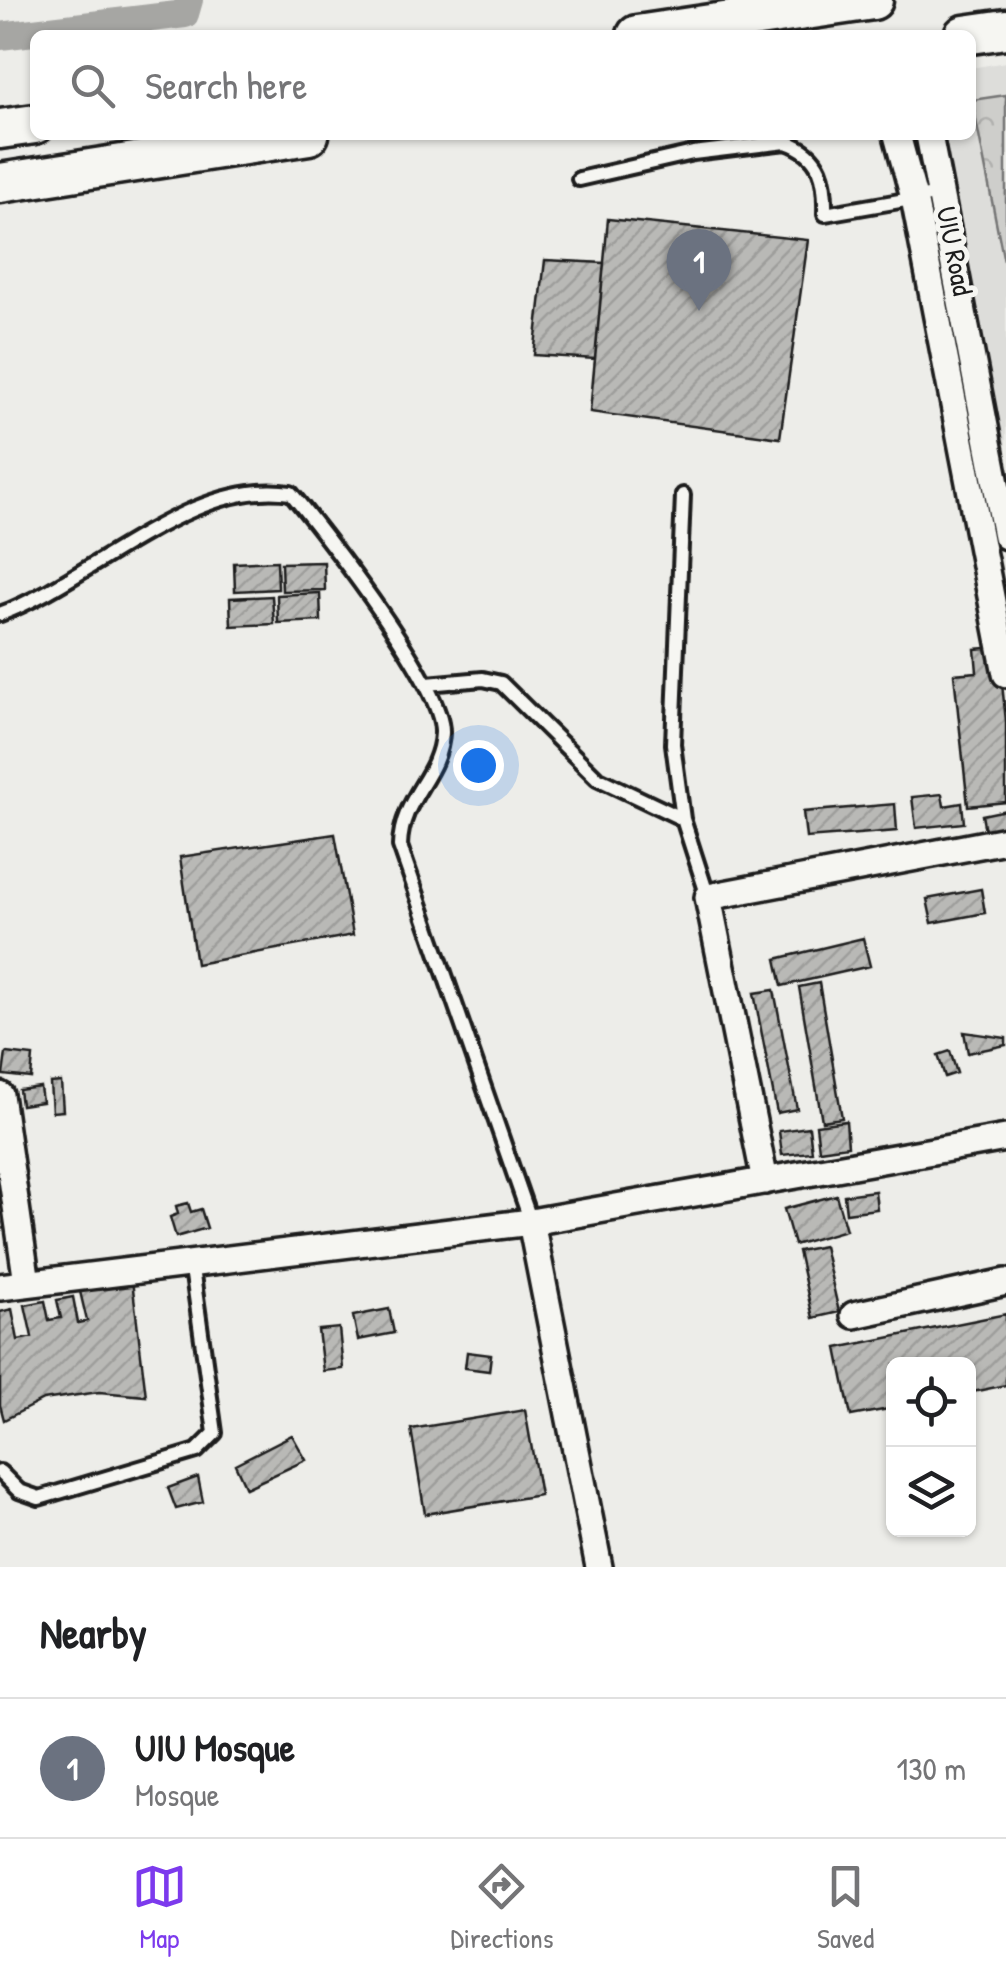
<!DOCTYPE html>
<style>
body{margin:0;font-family:"Patrick Hand",sans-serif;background:#f6f6f6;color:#202124}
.controls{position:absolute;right:30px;bottom:30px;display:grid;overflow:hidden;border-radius:15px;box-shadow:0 2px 8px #0004}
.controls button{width:90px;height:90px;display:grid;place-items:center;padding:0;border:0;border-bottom:2px solid #e0e0e0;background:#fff;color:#202124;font:50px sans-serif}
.you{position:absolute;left:478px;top:765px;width:35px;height:35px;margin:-25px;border:8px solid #fff;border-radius:50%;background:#1a73e8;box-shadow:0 0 0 15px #1a73e833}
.badge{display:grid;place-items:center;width:65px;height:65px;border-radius:50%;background:#7c3aed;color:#fff;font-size:32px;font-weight:700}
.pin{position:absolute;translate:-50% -82px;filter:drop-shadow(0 2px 5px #0008)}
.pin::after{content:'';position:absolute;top:52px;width:35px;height:30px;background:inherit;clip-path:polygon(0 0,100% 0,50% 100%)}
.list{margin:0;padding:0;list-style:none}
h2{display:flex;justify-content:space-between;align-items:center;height:130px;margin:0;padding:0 40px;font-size:42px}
h2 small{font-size:32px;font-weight:400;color:#757577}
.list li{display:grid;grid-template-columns:65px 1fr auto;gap:30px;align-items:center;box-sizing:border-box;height:140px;padding:0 40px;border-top:2px solid #e0e0e0}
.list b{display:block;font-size:38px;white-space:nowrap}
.list p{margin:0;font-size:32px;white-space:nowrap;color:#757577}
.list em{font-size:32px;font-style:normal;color:#757577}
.icon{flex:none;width:55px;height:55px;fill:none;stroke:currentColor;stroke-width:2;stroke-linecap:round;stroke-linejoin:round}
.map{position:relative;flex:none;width:1006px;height:1567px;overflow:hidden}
.search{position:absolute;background:#fff;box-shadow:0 2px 8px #0004;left:30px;right:30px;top:30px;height:110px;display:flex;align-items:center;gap:25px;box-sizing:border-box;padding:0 35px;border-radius:15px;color:#757577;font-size:38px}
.sheet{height:270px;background:#fff}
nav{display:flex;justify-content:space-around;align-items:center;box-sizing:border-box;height:140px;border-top:2px solid #e0e0e0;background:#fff;font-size:28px;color:#757577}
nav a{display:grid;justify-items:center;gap:5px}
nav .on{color:#7c3aed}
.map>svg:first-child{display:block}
</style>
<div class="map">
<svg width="1006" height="1567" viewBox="0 0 1006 1567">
<defs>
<pattern id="park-crowns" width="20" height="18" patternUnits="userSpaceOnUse" patternTransform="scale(2.5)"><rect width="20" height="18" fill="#cececb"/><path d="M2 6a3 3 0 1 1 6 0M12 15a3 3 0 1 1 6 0" fill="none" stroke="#b0b0ae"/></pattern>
<pattern id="building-hatch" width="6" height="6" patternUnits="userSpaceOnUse" patternTransform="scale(2.5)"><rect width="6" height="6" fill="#b9b9b6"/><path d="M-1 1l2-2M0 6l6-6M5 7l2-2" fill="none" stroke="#9e9e9c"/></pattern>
</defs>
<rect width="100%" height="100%" fill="#edede9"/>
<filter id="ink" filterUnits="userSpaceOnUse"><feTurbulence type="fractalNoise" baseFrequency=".01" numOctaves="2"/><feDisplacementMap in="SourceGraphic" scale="20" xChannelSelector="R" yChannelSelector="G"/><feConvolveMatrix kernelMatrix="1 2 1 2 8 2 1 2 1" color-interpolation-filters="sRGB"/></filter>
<g filter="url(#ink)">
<!-- built -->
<path fill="#ddddda" d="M1006 62V506L932 135H971V68Z"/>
<!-- park -->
<path fill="url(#park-crowns)" stroke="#757574" stroke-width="2.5" d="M1006 95V272L972 100Z"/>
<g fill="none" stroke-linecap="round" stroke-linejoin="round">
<!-- canal -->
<path stroke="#a6a6a3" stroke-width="28" d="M0 36 185 14 189 0"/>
</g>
<!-- building -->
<path fill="url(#building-hatch)" stroke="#1c1c1c" stroke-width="2.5" d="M608 219 808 240 780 438 590 412Z
M545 260 604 263 595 359 534 355Z
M277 561 278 589 235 591 234 563Z
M324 562 325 590 282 591 281 563Z
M320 593 321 621 278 623 277 595Z
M272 596 274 624 231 626 230 598Z
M998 647 1006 721V802L968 806 954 674 977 672 975 649Z
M942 794 944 806 962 803 964 823 916 828 912 797Z
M895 804 897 831 806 838 803 812Z
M1006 810V826L985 831 982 815Z
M335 834 353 935 196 964 180 857Z
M981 889 985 913 932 923 927 899Z
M863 938 870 966 782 986 776 959Z
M819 983 842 1118 822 1121 799 987Z
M774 990 797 1109 777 1113 754 993Z
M964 1032 1006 1038V1045L968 1053Z
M950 1051 957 1073 945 1077 938 1055Z
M6 1053 33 1056 31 1078 3 1075Z
M61 1082 63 1111 52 1112 50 1083Z
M40 1087 42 1102 21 1105 19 1090Z
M846 1121 848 1146 819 1150 816 1125Z
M809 1127 812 1152 782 1155 779 1131Z
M875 1191 877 1209 846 1213 844 1195Z
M836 1195 846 1230 794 1245 784 1209Z
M188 1203 191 1212 201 1209 207 1228 176 1237 170 1217 178 1214 176 1206Z
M824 1246 839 1312 813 1318 798 1251Z
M131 1272 146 1396 99 1392 43 1400 4 1420 0 1405V1312L12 1309 18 1340 32 1337 25 1305 45 1301 49 1320 61 1318 57 1300 73 1297 78 1323 87 1321 78 1283Z
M389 1309 394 1333 358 1340 353 1316Z
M1006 1314V1385L968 1393V1364H894V1408L851 1416 837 1348Z
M339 1328 343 1369 323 1371 318 1330Z
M467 1352 491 1355 489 1371 465 1368Z
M525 1410 540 1495 425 1514 411 1429Z
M292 1435 306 1460 246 1488 235 1464Z
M198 1477 203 1502 176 1509 168 1488Z"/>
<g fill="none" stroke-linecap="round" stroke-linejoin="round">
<!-- lane casing -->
<g stroke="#1c1c1c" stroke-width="20">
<path id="lane" d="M579 179 693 153 786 142C822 154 826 180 825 214L940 194
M683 495 673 744 683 819 708 897
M0 614C90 581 193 477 291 493 325 535 444 685 442 733 440 777 401 797 400 846L531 1222
M427 684 483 679 501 683 597 778 683 819
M0 1472 19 1491 39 1498 197 1451 215 1433 191 1261"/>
</g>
<!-- street casing -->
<g stroke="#1c1c1c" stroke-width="32">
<path id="street" d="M897 135 914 198 1006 674
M929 135 1006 536
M0 1095 27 1283
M765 1181 708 897 1006 840
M531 1222 599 1567
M0 1287 531 1222 1006 1138
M854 1315 1006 1282"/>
</g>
<!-- secondary casing -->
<g stroke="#1c1c1c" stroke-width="45">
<path id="secondary" d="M637 35 873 0
M964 35 1006 29
M0 129 35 124
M0 183 309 135"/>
</g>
<!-- lane -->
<use href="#lane" stroke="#f6f6f2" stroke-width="12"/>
<!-- street -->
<use href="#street" stroke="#f6f6f2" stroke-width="25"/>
<!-- secondary -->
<use href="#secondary" stroke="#f6f6f2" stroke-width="38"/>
</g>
</g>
<g text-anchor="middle" stroke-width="10" stroke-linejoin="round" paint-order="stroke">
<!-- street labels -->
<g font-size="28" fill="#1c1c1c" stroke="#f6f6f2">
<text transform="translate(955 251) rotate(79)" y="10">UIU Road</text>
</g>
</g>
</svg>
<div class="controls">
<button><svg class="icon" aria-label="locate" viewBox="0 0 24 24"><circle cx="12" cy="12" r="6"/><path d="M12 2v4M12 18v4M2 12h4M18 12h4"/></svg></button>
<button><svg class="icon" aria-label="layers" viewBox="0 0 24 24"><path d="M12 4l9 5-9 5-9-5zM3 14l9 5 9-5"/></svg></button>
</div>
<div class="you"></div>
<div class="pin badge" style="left:699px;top:311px;background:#6b7280">1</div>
<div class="search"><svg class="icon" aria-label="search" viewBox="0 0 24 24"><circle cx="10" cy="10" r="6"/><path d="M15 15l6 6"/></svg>Search here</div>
</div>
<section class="sheet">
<h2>Nearby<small></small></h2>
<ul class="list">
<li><span class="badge" style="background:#6b7280">1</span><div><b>UIU Mosque</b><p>Mosque</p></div><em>130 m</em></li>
</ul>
</section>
<nav>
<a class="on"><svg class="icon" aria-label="map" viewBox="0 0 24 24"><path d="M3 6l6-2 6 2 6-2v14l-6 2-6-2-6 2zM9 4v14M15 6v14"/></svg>Map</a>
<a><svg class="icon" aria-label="directions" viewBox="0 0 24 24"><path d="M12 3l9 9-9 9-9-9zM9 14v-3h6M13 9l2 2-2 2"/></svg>Directions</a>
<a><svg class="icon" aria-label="saved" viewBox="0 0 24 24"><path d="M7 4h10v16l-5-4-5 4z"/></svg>Saved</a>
</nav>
